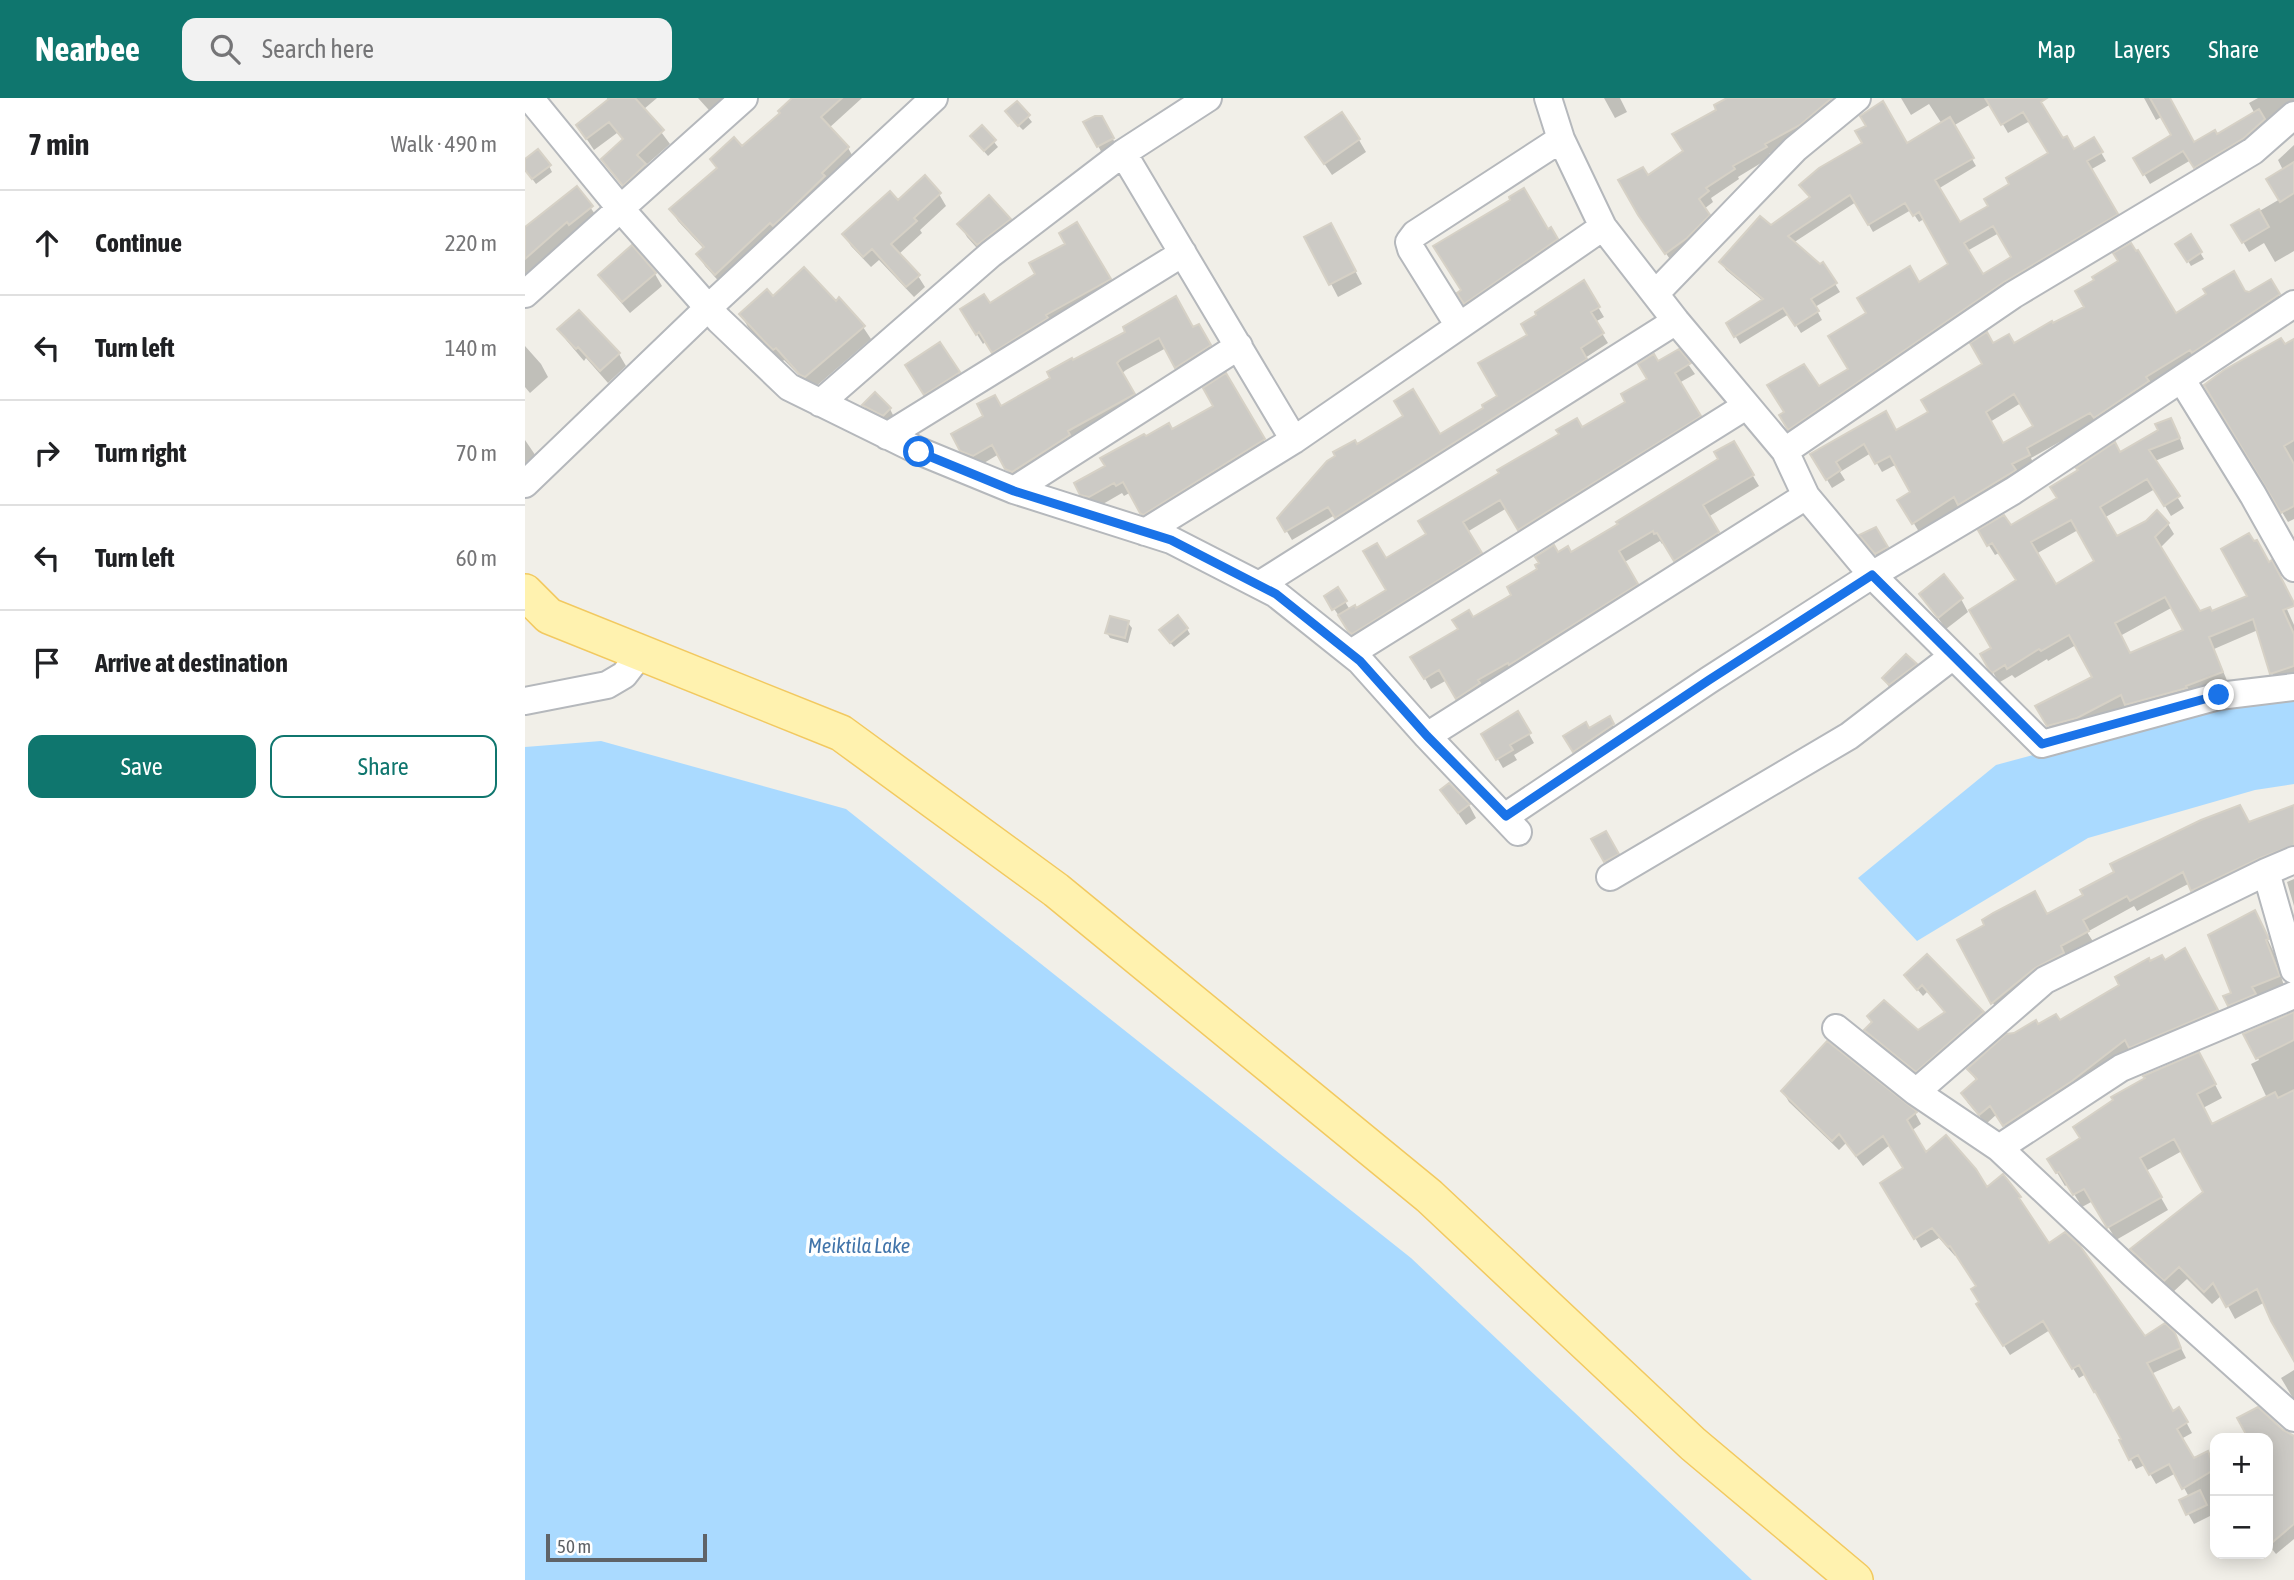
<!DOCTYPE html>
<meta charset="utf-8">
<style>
body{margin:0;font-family:"Asap Condensed",sans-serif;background:#f2f2f2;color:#202124}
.controls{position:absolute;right:21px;bottom:21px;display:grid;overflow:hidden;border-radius:14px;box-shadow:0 4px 18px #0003}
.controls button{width:63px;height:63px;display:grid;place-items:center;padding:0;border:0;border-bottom:2px solid #e0e0e0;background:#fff;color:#202124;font:35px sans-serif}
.scale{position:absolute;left:21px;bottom:18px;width:161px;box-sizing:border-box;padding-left:7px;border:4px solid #5f6368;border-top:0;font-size:19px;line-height:24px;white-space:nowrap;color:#5f6368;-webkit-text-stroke:5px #fff;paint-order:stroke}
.stop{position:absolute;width:21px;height:21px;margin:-16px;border:5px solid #1a73e8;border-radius:50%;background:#fff}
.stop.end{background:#1a73e8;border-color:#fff;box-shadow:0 2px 7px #0008}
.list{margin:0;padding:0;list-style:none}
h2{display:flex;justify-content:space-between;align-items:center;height:91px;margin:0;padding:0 28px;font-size:30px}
h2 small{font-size:23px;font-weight:400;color:#757577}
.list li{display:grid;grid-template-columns:46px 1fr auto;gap:21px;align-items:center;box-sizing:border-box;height:105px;padding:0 28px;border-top:2px solid #e0e0e0}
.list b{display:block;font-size:26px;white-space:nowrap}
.list em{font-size:23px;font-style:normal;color:#757577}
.actions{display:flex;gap:14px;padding:21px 28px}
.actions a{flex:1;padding:16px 0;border:2px solid #0f766e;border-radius:14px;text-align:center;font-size:24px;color:#0f766e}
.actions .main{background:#0f766e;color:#fff}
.icon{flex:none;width:38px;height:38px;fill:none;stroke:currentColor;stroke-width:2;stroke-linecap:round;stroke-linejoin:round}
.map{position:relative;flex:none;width:1769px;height:1482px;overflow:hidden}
header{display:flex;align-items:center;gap:42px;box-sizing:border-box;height:98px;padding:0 35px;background:#0f766e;color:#fff}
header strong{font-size:33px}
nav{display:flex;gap:38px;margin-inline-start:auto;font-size:24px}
.search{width:490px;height:63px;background:#f2f2f2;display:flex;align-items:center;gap:18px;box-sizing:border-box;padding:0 24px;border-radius:14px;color:#757577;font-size:26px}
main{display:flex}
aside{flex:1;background:#fff}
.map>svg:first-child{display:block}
</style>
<header>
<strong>Nearbee</strong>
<div class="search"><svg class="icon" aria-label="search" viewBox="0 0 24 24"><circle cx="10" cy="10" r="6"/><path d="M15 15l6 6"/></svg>Search here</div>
<nav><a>Map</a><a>Layers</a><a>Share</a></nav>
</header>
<main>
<aside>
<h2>7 min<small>Walk · 490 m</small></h2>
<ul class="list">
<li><svg class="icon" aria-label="ahead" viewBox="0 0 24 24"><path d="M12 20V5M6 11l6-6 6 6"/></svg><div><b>Continue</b></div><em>220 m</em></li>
<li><svg class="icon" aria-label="left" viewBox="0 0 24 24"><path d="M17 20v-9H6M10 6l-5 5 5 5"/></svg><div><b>Turn left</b></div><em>140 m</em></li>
<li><svg class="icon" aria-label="right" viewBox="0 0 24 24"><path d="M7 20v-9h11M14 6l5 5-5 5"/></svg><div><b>Turn right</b></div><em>70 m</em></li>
<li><svg class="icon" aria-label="left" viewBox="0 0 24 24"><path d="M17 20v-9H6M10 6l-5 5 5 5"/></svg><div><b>Turn left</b></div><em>60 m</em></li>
<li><svg class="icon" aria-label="arrive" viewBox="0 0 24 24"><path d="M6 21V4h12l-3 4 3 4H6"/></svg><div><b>Arrive at destination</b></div></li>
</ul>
<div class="actions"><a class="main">Save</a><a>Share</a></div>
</aside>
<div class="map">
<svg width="1769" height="1482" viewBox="0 0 1769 1482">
<rect width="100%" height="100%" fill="#f1efe8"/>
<!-- water -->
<path fill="#aadaff" d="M1769 600V686L1730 692 1563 740 1392 843 1333 780 1471 667 1702 604Z
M76 643 321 711 886 1160 1227 1482H0V649Z"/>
<!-- shadow -->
<path fill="#0003" fill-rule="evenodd" d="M82 0H132L119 11 145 46 120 68 127 80 106 99 78 62 99 43 92 35 69 52 53 28 84 3Z
M173 0H215L192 21Z
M269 0H337L304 30 323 50 330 62 198 188 180 168 173 156 179 151 153 123 146 111 193 72 187 62 217 51 256 15Z
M1079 0H1095L1102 14 1090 20Z
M1206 0H1305L1311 11 1280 36 1244 56 1246 59 1213 79 1214 81 1186 100 1188 104 1179 111 1189 127 1147 164 1121 127 1122 80 1160 54Z
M1376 0H1491L1549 53 1568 41 1581 63 1565 72 1595 124 1269 338 1257 318 1293 291 1325 272 1393 186 1426 167 1399 121 1394 124 1386 112 1348 134 1331 104 1268 145 1294 168 1298 166 1315 194 1290 209 1297 222 1276 235 1264 216 1215 246 1203 225 1238 203 1201 172 1196 164 1286 101 1276 87 1382 47 1417 26 1404 6 1386 17ZM1466 6 1483 35 1505 23 1525 56 1486 87 1465 108 1434 127 1413 91 1451 68 1428 28ZM1474 135 1488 159 1457 178 1442 153Z
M1619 0H1640L1647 13 1631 22Z
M1733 0H1769V14L1676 79 1666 62 1625 86 1610 60 1692 38 1730 16 1724 5Z
M492 5 507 24 498 32 485 19Z
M561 25 584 33 594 53 580 61Z
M457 29 473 49 463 58 451 44Z
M834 42 841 54 807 77 790 52Z
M1769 47V153L1750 164 1739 145 1724 154 1709 128 1755 101 1758 72 1753 62Z
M0 63 24 68 27 74 11 86 0 71Z
M52 90 74 122 0 180V131Z
M414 96 421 108 395 132 397 135 374 156 393 178 400 189 389 199 354 162 346 169 326 148 319 136 372 104Z
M485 122 492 134 460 159 442 139 435 126Z
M552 126 591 191 474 263 461 243 458 246 443 222 512 176 542 146Z
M1026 132 1036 150 945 213 934 195Z
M1665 138 1679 161 1666 168 1653 146Z
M782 140H813L837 186 813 199Z
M130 176 137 188 105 215 83 189 76 177Z
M1745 183 1759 207 1572 323 1506 360 1509 367 1440 415 1436 408 1394 434 1375 402 1387 395 1372 366 1357 374 1346 355 1315 374 1320 382 1307 390 1287 357 1371 334 1405 315 1459 267 1467 247 1488 248 1650 217 1719 195 1724 196ZM1496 305 1510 329 1478 347 1465 324Z
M1058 184 1079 219 1070 224 1083 245 1060 260 1066 271 817 429 810 417 767 442 754 420 831 348 914 338 961 310 975 298 1005 238Z
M248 200 310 205 338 229 346 241 288 291 259 262 257 264 247 255 223 229 216 216Z
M54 214 94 256 101 268 83 285 61 260 59 263 42 243 34 231Z
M673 228 690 258 658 279 641 250 601 272 596 276 614 307 488 382 474 356 454 368 443 363 428 337 528 281 548 265 603 234 668 231Z
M1769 243V421L1763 424 1681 288Z
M415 247 440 288 407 308 389 280Z
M0 248 16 266 23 279 5 295 0 289Z
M1154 253 1170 276 1154 285 1179 328 1000 440 982 410 942 434 960 465 831 543 801 499 813 492 825 512H831L863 493 861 462 903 437 1057 332 1102 305 1124 282 1132 266Z
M700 277 745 353 623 426 606 394 599 398 597 395 571 410 564 407 552 386 583 369 620 340 647 334 690 309Z
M339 308 365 311 368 317 362 323 342 313Z
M1652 333 1659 351 1630 363 1659 410 1646 418 1630 391 1579 420 1591 440 1643 426 1649 436 1635 450 1674 515H1686L1724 499 1737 455 1769 527V581L1753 586 1747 575 1733 532 1689 551 1703 585 1608 617 1602 608 1558 631 1530 638 1512 609 1570 580 1551 547 1523 563 1522 561 1490 580 1487 577 1475 584 1473 583 1458 557 1469 550 1493 483 1474 455 1470 457 1455 433 1485 429 1534 401 1595 356ZM1553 432 1571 464 1531 489 1511 456ZM1648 509 1661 532 1605 557 1595 538Z
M0 342 17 367 0 383Z
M1208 345 1234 388 1183 419 1199 446 1156 473 1139 444 1137 446 1135 443 1098 465 1118 497 938 611 922 582 906 591 888 560 988 497 1033 456H1045L1195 362Z
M1350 431 1368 461 1358 467 1337 438Z
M1396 497 1436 501 1443 514 1421 531Z
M603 525 607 530 603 545 585 540 582 535Z
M662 531 665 536 649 549 639 538Z
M1390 567 1397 580 1366 593 1359 580Z
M992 615 1009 645 989 657 992 662 978 670 958 636Z
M1084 620 1094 638 1055 664 1040 638 1064 632Z
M924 687 944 707 951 720 941 727 917 692Z
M1769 711V758L1674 803 1665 785 1612 813 1609 808 1562 834 1569 845 1474 916 1434 843 1522 819 1724 726Z
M1080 735 1095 762 1084 769 1068 742Z
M1769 781V808L1762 784Z
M1735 825 1749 855 1759 888 1711 917 1701 899 1708 896Z
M1660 853 1697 922 1611 958 1606 950 1553 993 1485 1037 1472 1016 1461 1026 1443 1005 1438 996 1452 984 1444 971 1513 929 1534 925 1597 888 1624 865 1639 864Z
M1381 878 1458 915 1462 923 1396 980 1346 940 1341 932 1348 926 1344 919 1393 934 1421 915 1402 894 1398 898Z
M1769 916V1260L1740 1204 1710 1221 1697 1197 1687 1206 1662 1181 1647 1195 1614 1165 1607 1152 1680 1095 1657 1053 1621 1073 1643 1112 1591 1142 1568 1103 1557 1109 1543 1086 1540 1088 1524 1061 1681 969 1697 1000 1678 1010 1687 1028 1742 1000 1726 966 1734 962 1720 937Z
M1258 994 1389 1013 1396 1026 1386 1033 1401 1057 1461 1091 1478 1079 1494 1100 1523 1147 1620 1240 1649 1236 1661 1260 1626 1276 1647 1315 1654 1311 1667 1335 1656 1341 1668 1363 1682 1355 1690 1370V1424L1687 1417 1669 1426 1656 1403 1664 1399 1651 1375 1631 1386 1620 1367 1611 1371 1596 1343 1599 1342 1561 1276 1554 1280 1525 1232 1485 1257 1453 1206 1456 1205 1452 1188 1432 1157 1430 1158 1414 1140 1396 1150 1358 1085 1380 1070 1365 1047 1338 1068 1321 1045 1314 1052 1264 1004Z
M1769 1272V1302L1756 1280Z
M1715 1321 1769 1341V1441L1751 1456 1743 1446V1340H1725Z"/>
<!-- building -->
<path fill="#cccac5" stroke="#d6d1c6" stroke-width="2" fill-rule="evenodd" d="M85 0H110L139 32 112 57 121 66 98 88 76 61 98 41 84 24 61 41 51 27Z
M267 0H317L296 19 324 49 297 75 300 78 264 113 248 128 245 125 190 177 171 156 179 149 144 111 192 70 185 61 209 39 217 48 255 15 253 13Z
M1202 0H1307L1275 27 1240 46 1242 49 1208 68 1210 71 1181 90 1184 93 1174 101 1185 117 1162 140 1140 156 1113 117 1093 82 1118 69 1123 77 1158 53 1147 36 1191 12 1189 7Z
M1460 0H1522L1516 4 1538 40 1542 38 1549 51 1569 39 1578 54 1562 63 1593 116 1479 184 1263 332 1254 317 1259 314 1242 287 1279 266 1294 288 1323 271 1303 238 1341 215 1332 200 1385 168 1394 184 1423 166 1394 114 1388 118 1380 105 1343 127 1325 97 1263 138 1295 166 1298 164 1312 185 1286 201 1294 213 1270 228 1258 210 1209 239 1201 225 1238 201 1194 164 1235 118 1246 127 1285 99 1274 87 1294 70 1337 45 1330 33 1341 28 1335 18 1358 3 1382 45 1425 19 1449 60 1410 82 1435 124 1463 108 1459 101 1484 86 1481 80 1523 55 1498 14 1476 27ZM1468 128 1486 159 1458 176 1439 145Z
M1625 0H1645L1669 44 1690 32 1692 36 1734 11 1740 21 1719 40 1669 70 1658 53 1618 77 1608 60 1646 37Z
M492 3 505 17 493 28 480 13Z
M817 14 835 41 799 66 780 39Z
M570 18H577L589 40 572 49 558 24Z
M457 27 471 42 459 53 445 38Z
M13 51 26 67 7 81 0 72V61Z
M1769 64V95L1755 104 1741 81Z
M400 77 416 95 389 120 392 123 366 146 395 177 381 189 347 151 338 159 317 136 365 93 373 102Z
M52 88 68 108 44 127 42 124 0 161V129Z
M999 90 1023 131 1026 129 1033 141 939 206 932 195 936 192 908 148 985 102 984 99Z
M464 97 486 121 452 147 432 126Z
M1734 111 1744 129 1717 145 1706 127Z
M552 124 586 181 521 217 523 220 467 255 454 234 451 237 435 211 459 196 465 205 510 176 504 165 540 146 534 135Z
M806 125 831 173 804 187 779 139Z
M1666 136 1677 154 1662 164 1650 146Z
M1606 145 1611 153 1613 152 1651 215 1681 196 1678 191 1709 173 1720 193 1724 194 1746 181 1755 196 1667 255 1665 252 1621 279 1624 283 1569 320 1565 315 1502 350 1505 357 1487 366 1491 372 1433 407 1429 399 1387 426 1372 402 1385 394 1365 358 1350 366 1339 346 1311 364 1316 372 1301 382 1285 356 1361 313 1371 332 1403 314 1396 302 1457 266 1445 245 1462 234 1468 245 1484 236 1489 245 1527 223 1528 225 1559 209 1550 193 1569 182 1567 179 1593 163 1588 155ZM1489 296 1508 328 1478 345 1461 314Z
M107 147 131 175 97 204 73 177Z
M279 169 311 203 314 199 340 228 280 279 275 277 251 250 248 252 238 242 214 216 242 191 248 198Z
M1059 182 1075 209 1066 214 1079 235 1056 250 1062 261 810 420 803 409 760 434 752 420 802 363 810 358 808 354 830 342 832 346 878 318 869 303 888 291 915 336 958 310 957 307 972 298 953 265 1002 237 996 226 1011 217 1010 214Z
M651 198 668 229 674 226 686 247 650 270 634 240 595 262 592 265 610 296 543 333 545 337 487 374 480 371 467 347 448 358 435 353 426 336 458 318 452 306 470 297 476 308 525 280 522 274 547 260 548 262 600 234 598 229Z
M54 212 95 255 75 273 53 249 51 251 32 231Z
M1756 240 1760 246 1769 241V342L1759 348 1769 366V408L1756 415 1679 287 1699 272Z
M415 244 435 274 399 297 380 267Z
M1154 251 1166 265 1150 275 1176 318 993 432 975 402 938 424 957 455 827 536 823 533 813 517 830 507 831 510 861 492 838 453 852 445 861 460 901 436 893 423 974 375 972 372 1034 336 1031 332 1052 320 1057 329 1100 304 1096 296 1122 281 1113 266 1129 256 1133 263Z
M701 275 740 341 618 417 615 415 598 384 591 388 589 385 564 399 555 397 549 385 580 368 575 360 619 336 621 338 644 325 647 331 688 308 678 290Z
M350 294 366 310 358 318 337 307Z
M1646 320 1655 340 1624 352 1655 398 1639 408 1622 381 1575 409 1592 438 1621 423 1632 412 1644 425 1630 439 1675 513 1685 509 1687 513 1722 498 1696 451 1724 435 1729 443 1732 442 1744 464 1747 462 1769 505V508L1758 512 1769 536V568L1745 576 1728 521 1684 539 1698 574 1661 588 1662 590 1600 607 1596 597 1552 620 1522 628 1510 608 1567 579 1544 537 1516 553 1514 551 1482 571 1480 567 1467 575 1464 572 1455 556 1466 550 1444 512 1491 482 1467 445 1462 448 1453 432 1479 417 1486 427 1532 400 1525 389 1553 372 1551 370 1590 344 1595 354 1633 332 1630 326ZM1546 422 1569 463 1531 486 1506 444ZM1640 499 1658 532 1605 555 1590 525Z
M1209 343 1229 377 1178 407 1194 434 1149 463 1132 435 1129 436 1128 433 1094 453 1113 486 984 567 983 565 953 582 955 585 931 601 914 572 899 581 885 559 933 531 927 522 944 512 948 519 986 497 982 489 1012 471 1010 467 1014 465 1010 459 1029 447 1033 454 1043 448 1046 454 1093 426 1091 424 1193 361 1189 354Z
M1351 429 1363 449 1350 456 1334 437Z
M1419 476 1438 500 1413 520 1394 496Z
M813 489 822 503 807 512 799 498Z
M653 517 663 530 645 545 634 532Z
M585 518 604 523 600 540 580 535Z
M1381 556 1392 566 1364 587 1357 580Z
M993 613 1006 635 985 647 988 652 971 662 956 636Z
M1085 618 1089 626 1048 654 1038 638 1061 624 1064 630Z
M924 685 945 706 933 715 915 692Z
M1715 707 1724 724 1769 707V747L1735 760 1666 793 1658 774 1605 803 1602 798 1558 822 1564 833 1536 848 1539 855 1510 870 1466 906 1432 842 1459 827 1457 822 1468 815 1510 793 1522 816 1558 797 1555 792 1589 774 1585 766 1676 722Z
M1081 733 1094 756 1079 764 1066 741Z
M1730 812 1744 841 1741 842 1755 878 1727 889 1731 896 1703 908 1698 898 1706 895 1683 837Z
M1660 850 1693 912 1604 950 1600 942 1547 983 1478 1028 1465 1008 1454 1017 1436 995 1452 981 1442 971 1481 936 1489 935 1511 922 1513 926 1531 916 1535 922 1594 887 1590 879 1624 860 1625 863 1637 857 1640 862Z
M1402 856 1459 914 1391 974 1339 932 1347 924 1342 918 1359 902 1393 932 1420 914 1397 887 1392 892 1379 877Z
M1769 914V942L1731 961 1718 936Z
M1302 943 1390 1012 1392 1014 1382 1022 1401 1054 1421 1037 1451 1071 1462 1089 1478 1076 1496 1099 1494 1100 1524 1145 1540 1134 1555 1148 1620 1238 1640 1225 1650 1235 1656 1250 1622 1265 1648 1313 1654 1309 1663 1324 1652 1331 1669 1360 1683 1353 1690 1371 1657 1391 1644 1366 1624 1377 1613 1357 1604 1362 1594 1342 1596 1341 1570 1293 1569 1294 1554 1267 1547 1271 1518 1223 1478 1248 1451 1206 1454 1204 1446 1191 1451 1188 1425 1148 1423 1149 1407 1130 1389 1141 1355 1085 1378 1070 1358 1038 1331 1058 1314 1036 1307 1043 1256 993Z
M1674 954 1691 986 1672 996 1687 1026 1750 994 1753 1000 1769 992V1263L1746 1223 1732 1191 1701 1209 1688 1185 1679 1194 1654 1169 1639 1183 1605 1151 1678 1094 1649 1041 1615 1060 1637 1099 1582 1130 1559 1091 1548 1097 1534 1074 1531 1075 1522 1061 1555 1040 1548 1029 1588 1002 1586 999 1620 980 1618 978Z
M1733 1309 1758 1332 1769 1338V1426L1743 1448V1340H1723L1712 1320Z
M1675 1392 1682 1407 1661 1417 1654 1402Z"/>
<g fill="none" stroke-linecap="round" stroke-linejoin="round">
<!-- minor casing -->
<g stroke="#b5b8bc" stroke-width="30">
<path id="minor" d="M5 0 95 110 194 222 264 289 394 353 489 392 646 442 751 496 835 563 902 638 993 734
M1023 0 1036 41 1078 129 1151 223 1260 353 1281 398 1347 477 1517 646 1694 598 1769 589
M598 55 769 342
M0 196 219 0
M1130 196 1270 51 1332 0
M934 228 886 151 884 144 890 136 1036 41
M1657 282 1728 397 1769 470
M295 305 466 156 598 55 683 0
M362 338 658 155
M1260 353 1488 197 1728 53 1769 17
M0 386 183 210 409 0
M489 392 714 248
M620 434 769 342 1078 129
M734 487 1151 223
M826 555 1221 308
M0 603 82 587 99 577 116 555
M902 638 1281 398
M981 718 1184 582 1347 477 1488 393 1769 206
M1741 774 1769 872
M1085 779 1324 638 1428 558
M1311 930 1391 994 1474 1050 1607 1175 1769 1320
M1391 994 1520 882 1741 774 1769 762
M1474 1050 1596 970 1769 897"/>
</g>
<!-- major casing -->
<g stroke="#f2c960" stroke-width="38">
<path id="major" d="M0 494 24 518 316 635 531 792 904 1098 1168 1346 1330 1482"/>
</g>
<!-- minor -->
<use href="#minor" stroke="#fff" stroke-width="26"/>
<!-- major -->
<use href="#major" stroke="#fff2af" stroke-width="35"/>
</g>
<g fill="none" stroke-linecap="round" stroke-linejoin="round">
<!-- route -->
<path stroke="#1a73e8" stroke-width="9" d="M394 354 489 393 646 442 751 496 835 563 902 638 981 718 1184 582 1347 477 1517 646 1694 597"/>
</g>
<g text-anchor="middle" stroke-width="7" stroke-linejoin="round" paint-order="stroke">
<!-- water labels -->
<g font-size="21" font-style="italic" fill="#4174aa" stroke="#fff">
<text x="334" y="1155">Meiktila Lake</text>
</g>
</g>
</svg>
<div class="controls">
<button>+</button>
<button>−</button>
</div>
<div class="scale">50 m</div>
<div class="stop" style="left:394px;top:354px"></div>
<div class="stop end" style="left:1694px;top:597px"></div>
</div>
</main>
